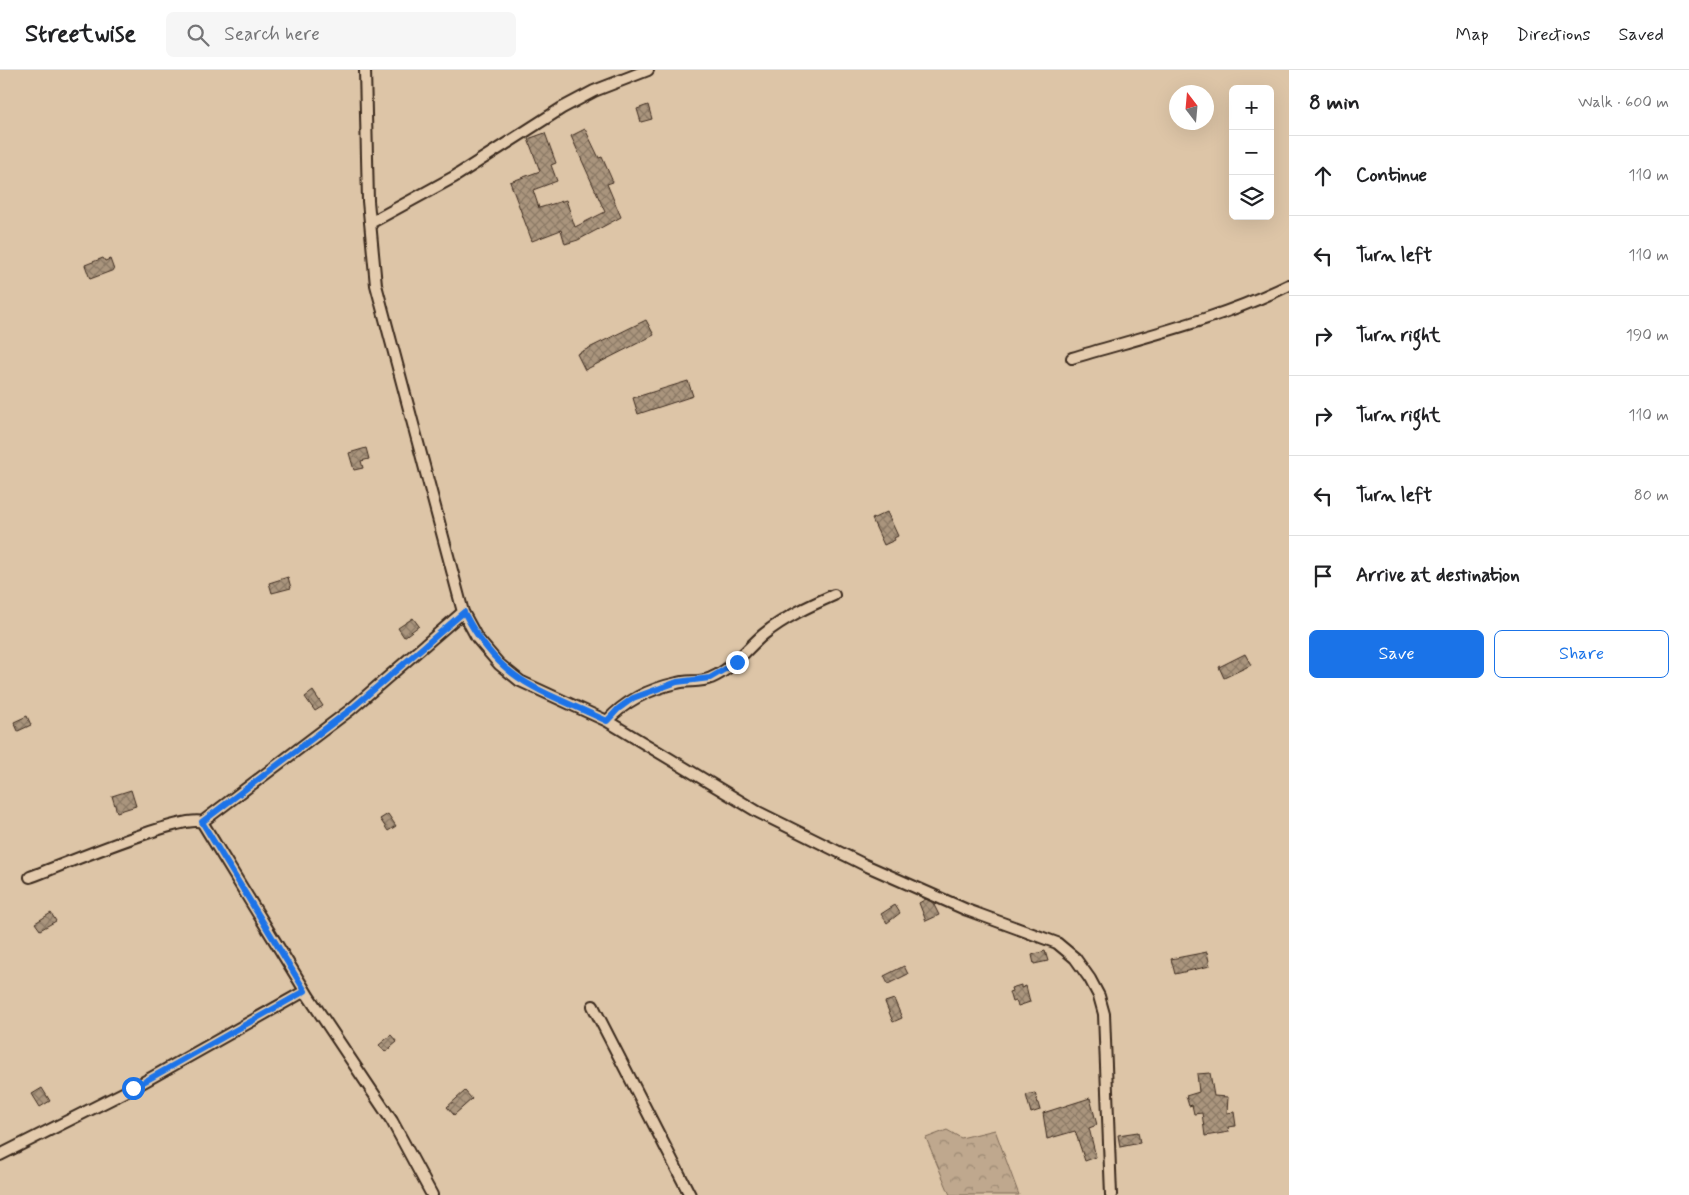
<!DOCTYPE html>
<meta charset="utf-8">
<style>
body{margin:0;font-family:Mynerve,sans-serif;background:#f6f6f6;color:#202124}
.controls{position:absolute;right:15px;top:15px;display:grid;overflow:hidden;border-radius:8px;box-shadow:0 5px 20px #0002}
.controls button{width:45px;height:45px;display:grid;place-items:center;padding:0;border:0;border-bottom:1px solid #e0e0e0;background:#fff;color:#202124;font:25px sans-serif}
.compass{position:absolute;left:1169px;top:15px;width:45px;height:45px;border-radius:50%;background:#fff;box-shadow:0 5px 20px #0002;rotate:344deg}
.stop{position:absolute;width:15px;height:15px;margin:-11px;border:4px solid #1a73e8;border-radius:50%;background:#fff}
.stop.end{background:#1a73e8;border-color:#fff;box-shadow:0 1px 5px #0008}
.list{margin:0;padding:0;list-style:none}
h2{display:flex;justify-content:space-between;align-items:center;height:65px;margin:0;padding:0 20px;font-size:21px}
h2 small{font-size:16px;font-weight:400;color:#757577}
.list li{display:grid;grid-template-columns:32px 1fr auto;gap:15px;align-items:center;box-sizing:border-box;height:80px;padding:0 20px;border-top:1px solid #e0e0e0}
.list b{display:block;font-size:19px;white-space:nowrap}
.list em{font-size:16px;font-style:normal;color:#757577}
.actions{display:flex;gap:10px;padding:15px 20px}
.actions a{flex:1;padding:11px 0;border:1px solid #1a73e8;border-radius:8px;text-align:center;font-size:18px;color:#1a73e8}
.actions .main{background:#1a73e8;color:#fff}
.icon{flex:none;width:28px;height:28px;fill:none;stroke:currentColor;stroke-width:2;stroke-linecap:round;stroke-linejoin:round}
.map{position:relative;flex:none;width:1289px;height:1125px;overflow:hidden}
header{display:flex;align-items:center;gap:30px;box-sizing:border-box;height:70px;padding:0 25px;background:#fff;border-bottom:1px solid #e0e0e0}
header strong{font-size:24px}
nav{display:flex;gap:28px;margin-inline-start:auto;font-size:18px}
.search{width:350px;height:45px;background:#f6f6f6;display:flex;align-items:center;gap:12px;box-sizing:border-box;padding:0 18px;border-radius:8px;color:#757577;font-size:19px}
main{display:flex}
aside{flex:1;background:#fff}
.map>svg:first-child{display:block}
</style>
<header>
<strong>Streetwise</strong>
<div class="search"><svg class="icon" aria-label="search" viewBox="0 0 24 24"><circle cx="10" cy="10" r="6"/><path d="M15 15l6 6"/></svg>Search here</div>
<nav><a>Map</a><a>Directions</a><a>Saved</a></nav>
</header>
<main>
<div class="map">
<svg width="1289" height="1125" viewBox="0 0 1289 1125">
<defs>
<pattern id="forest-crowns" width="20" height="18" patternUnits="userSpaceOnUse" patternTransform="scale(1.25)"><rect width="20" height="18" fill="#bfa88e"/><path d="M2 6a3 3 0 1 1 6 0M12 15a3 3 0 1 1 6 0" fill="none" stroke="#9c8973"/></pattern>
<pattern id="building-cross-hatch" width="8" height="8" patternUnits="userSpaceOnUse" patternTransform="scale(1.25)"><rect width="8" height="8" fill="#aa957d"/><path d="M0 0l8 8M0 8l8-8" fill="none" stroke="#8c7a66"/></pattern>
</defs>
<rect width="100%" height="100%" fill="#ddc5a7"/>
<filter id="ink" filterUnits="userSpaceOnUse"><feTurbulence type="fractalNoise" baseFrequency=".02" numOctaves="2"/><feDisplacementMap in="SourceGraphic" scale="10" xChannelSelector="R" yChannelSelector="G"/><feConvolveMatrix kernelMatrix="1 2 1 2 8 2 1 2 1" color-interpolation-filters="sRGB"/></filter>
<g filter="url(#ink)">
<!-- forest -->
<path fill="url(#forest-crowns)" stroke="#7d6956" d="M947 1060 961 1068 995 1060 1019 1125H950L926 1068Z"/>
<!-- building -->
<path fill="url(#building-cross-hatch)" stroke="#3b2a1e" d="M648 35 652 49 641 52 637 39Z
M585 59 599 88 602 87 613 112 607 114 621 147 578 170 565 174 561 160 532 171 510 112 540 101 528 69 545 63 556 93 551 95 557 111 533 120 539 138 566 130 575 157 605 142 571 66Z
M103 188 105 191 110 189 114 200 90 209 85 195Z
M646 250 654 265 585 300 577 284Z
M688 311 693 326 638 344 633 328Z
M366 378 369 389 361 391 363 398 354 400 349 383Z
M887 442 898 466 894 468 895 470 884 475 872 449Z
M288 507 291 518 272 523 269 513Z
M413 548 419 556 404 567 398 558Z
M1245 584 1251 595 1224 608 1219 597Z
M313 621 323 636 315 641 305 627Z
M27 646 31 655 18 661 14 652Z
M131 720 136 736 117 742 112 726Z
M388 744 396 756 388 761 380 749Z
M926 829 933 833 939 845 926 851 919 833Z
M895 835 900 843 887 853 881 844Z
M51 843 56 851 40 860 35 853Z
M1045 881 1048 891 1034 894 1032 885Z
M1207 882 1210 896 1175 904 1171 889Z
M904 896 908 904 888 914 884 906Z
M1021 915V918L1026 916 1030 932 1018 936 1016 931 1012 932 1009 922 1012 921 1011 918Z
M894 929 902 948 893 952 885 932Z
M391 965 397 972 385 982 379 975Z
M1210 1003 1214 1026 1228 1027 1227 1043 1234 1042 1236 1056 1228 1057 1229 1062 1205 1066 1202 1043 1194 1044 1192 1035 1189 1036 1186 1026 1199 1022 1197 1004Z
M42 1018 50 1031 40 1037 32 1024Z
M465 1021 472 1029 454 1045 447 1037Z
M1035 1023 1040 1040 1031 1043 1026 1025Z
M1090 1028 1097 1055 1089 1058 1096 1087 1085 1091 1075 1061 1047 1069 1043 1043Z
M1138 1062 1140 1073 1120 1077 1118 1065Z"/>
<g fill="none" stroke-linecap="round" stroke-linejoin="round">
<!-- street casing -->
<g stroke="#3b2a1e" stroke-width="14">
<path id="street" d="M365 0 368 131 376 215 463 542 477 568 499 594 520 611 607 651 758 742 865 795 967 840 1057 873 1075 888 1090 909 1099 926 1104 944 1111 1125
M370 153 454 107 562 38 594 21 648 0
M1072 288C1146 266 1220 249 1289 215
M607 651C626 630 649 619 677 613 688 610 700 613 711 608 733 599 746 579 764 564 785 547 809 536 834 525
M202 752 309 927 392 1051 432 1125
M30 807C58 797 182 744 202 752L350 640 463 542
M593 936 690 1125
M0 1085 133 1018 305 921"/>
</g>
<!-- street -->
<use href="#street" stroke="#e4cbad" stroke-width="10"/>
</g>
</g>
<g fill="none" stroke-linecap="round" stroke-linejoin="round" filter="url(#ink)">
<!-- route -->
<path stroke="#1a73e8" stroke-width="6" d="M133 1018 305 921 202 752 350 640 464 542C501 614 540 619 607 651L618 639 633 628 677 612 710 608 737 592"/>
</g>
</svg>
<div class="controls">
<button>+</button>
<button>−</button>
<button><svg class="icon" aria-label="layers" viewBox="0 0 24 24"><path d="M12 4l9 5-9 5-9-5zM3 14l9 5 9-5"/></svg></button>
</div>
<svg class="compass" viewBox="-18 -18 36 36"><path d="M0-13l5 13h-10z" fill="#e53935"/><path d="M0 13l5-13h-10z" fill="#757577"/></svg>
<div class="stop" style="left:133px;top:1018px"></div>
<div class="stop end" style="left:737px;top:592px"></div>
</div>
<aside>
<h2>8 min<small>Walk · 600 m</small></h2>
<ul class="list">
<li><svg class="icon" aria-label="ahead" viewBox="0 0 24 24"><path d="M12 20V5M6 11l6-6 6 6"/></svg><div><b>Continue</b></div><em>110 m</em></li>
<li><svg class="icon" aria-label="left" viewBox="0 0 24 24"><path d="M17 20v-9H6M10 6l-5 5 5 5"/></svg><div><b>Turn left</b></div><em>110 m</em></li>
<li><svg class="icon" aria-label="right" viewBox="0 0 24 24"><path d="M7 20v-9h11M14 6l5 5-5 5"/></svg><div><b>Turn right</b></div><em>190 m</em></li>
<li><svg class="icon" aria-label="right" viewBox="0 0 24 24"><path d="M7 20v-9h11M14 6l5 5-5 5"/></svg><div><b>Turn right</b></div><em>110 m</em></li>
<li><svg class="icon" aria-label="left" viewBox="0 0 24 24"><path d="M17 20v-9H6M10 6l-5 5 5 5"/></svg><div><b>Turn left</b></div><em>80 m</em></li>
<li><svg class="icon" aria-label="arrive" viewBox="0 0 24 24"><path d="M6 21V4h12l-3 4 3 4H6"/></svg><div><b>Arrive at destination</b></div></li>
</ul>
<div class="actions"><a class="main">Save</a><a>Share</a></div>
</aside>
</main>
